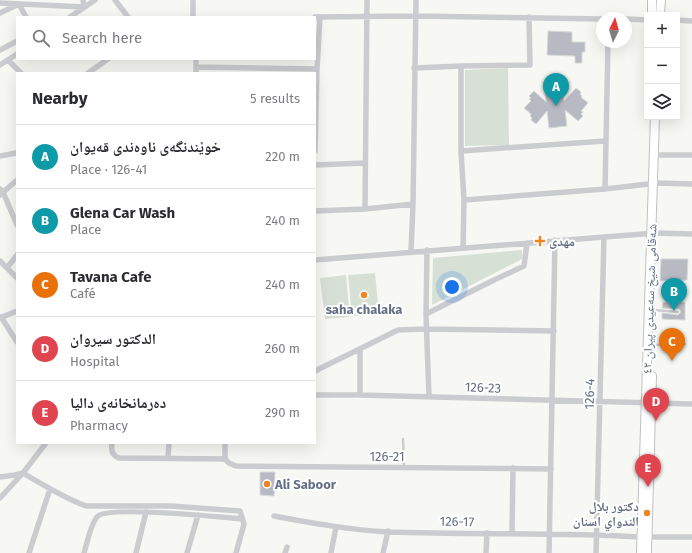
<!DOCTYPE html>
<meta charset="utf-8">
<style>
body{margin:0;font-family:"Fira Sans","Noto Naskh Arabic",sans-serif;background:#f7f7f7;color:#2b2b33}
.controls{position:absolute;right:12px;top:12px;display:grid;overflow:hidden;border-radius:0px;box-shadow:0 4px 16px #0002}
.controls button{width:36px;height:36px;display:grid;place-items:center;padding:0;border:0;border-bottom:1px solid #e1e1e2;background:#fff;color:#2b2b33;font:20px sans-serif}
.compass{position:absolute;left:596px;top:12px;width:36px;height:36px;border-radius:50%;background:#fff;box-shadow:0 4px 16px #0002;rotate:5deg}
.you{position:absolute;left:452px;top:287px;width:14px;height:14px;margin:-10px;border:3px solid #fff;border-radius:50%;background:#1a73e8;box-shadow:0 0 0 6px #1a73e833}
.badge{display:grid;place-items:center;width:26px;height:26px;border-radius:50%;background:#1a73e8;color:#fff;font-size:13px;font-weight:700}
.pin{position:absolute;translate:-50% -33px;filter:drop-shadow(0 1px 2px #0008)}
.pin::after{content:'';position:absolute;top:21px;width:14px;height:12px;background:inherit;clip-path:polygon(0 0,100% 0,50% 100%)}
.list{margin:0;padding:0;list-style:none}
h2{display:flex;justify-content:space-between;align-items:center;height:52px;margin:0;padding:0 16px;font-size:17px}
h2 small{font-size:13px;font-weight:400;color:#7c7c81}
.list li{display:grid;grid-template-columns:26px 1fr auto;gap:12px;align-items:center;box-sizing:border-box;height:64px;padding:0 16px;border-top:1px solid #e1e1e2}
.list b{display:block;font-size:15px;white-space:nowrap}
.list p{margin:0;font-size:13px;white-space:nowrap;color:#7c7c81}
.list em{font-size:13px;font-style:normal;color:#7c7c81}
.icon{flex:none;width:22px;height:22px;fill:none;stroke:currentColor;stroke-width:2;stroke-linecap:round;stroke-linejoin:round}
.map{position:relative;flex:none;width:692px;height:553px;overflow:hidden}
.search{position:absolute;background:#fff;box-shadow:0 4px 16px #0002;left:16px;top:16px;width:300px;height:44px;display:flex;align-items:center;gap:10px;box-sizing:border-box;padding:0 14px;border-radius:0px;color:#7c7c81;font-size:15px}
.panel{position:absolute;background:#fff;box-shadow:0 4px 16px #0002;left:16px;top:72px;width:300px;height:372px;border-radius:0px}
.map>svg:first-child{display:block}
</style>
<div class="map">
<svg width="692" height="553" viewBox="0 0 692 553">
<rect width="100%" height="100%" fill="#f7f8f4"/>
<!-- green -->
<path fill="#d7e0d5" d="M508 68 509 145 465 146V70Z
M522 250V259L432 305 433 258Z
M375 273 379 314 352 316 348 275Z
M346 275 350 317 325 319 320 278Z"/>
<!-- building -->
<path fill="#b7bac2" stroke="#d9d9d7" d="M548 31 572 32V42H585V52H582V63H575V56L547 55Z
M563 88 564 101 576 88 581 92 580 94 582 96 581 97 588 103 581 111 583 112 581 114 583 116 578 121 565 110 567 126 549 128 547 111 536 124 531 120 532 118 530 116 531 114 524 108 531 101 529 99 531 98 529 96 534 91 546 102 545 90Z
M661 259H688L687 280 660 281Z
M663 302H685V320L662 319V313L678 315 681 312 679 309 662 308Z
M260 472H275L274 496 260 495Z"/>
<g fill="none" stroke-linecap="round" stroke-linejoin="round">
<!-- secondary casing -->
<g stroke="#bec0c6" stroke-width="10">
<path id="secondary" d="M652 15V0
M660 15 661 0
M641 553 655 117
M647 553 652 376"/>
</g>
<!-- service -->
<path stroke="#caccd0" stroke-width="2.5" d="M654 310 678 312
M653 345 685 344
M403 439 404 467"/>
<!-- minor -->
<path stroke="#caccd0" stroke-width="5.5" d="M115 0 128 17
M0 3 84 7 83 0
M0 13 19 4 26 17
M70 17 95 0
M193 17V0
M315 17 415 16 602 19
M626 19 647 20
M677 20 692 21
M0 50 17 41
M196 59V73
M8 60 21 73
M0 65 17 54
M461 66V151L464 200 463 248
M196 67 317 69
M414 68 461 66 530 65 529 17
M88 73 108 59
M315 151 317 69 320 17
M461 151 605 141
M658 155H692
M0 156 16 153
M315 165 365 163
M0 189 3 192 17 225
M605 189 608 42
M0 195 17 180
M464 200 605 189 657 183 692 184
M365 209 367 0
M315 211 365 209 413 204
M427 250 426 314 429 397
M411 252 413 204 416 0
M315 260 604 237 656 233 692 234
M0 261 17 278
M7 268 17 255
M426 314 494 280 524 266 527 243
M1 317 17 342
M0 318 17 311
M360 349V395
M315 371 398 330 426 329 554 331
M315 395H360L692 404
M112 443C111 451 112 455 119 458L225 459
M168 458 169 443
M225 459 229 463 236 466 551 469
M225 459V443
M23 473C43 485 64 498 86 506H171L240 511 244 524 236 553
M0 477 15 475 23 473
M0 498 23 473 46 443
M274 516C312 523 350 530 389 532 473 535 557 532 641 537
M512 533 513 468
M648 537H692
M29 553 50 489
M84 553C87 544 91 522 98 516 109 506 221 517 242 519
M136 553 146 512
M187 553 198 515
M285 553 287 547
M331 553 336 527
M383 553 388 531
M486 553 487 533
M549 553 555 240
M596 553 604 237"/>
<!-- secondary -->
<use href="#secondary" stroke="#fff" stroke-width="8"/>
</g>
<!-- markers -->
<g fill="#eb8622" stroke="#fff" stroke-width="1.5">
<path d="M538 235h4v4h4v4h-4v4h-4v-4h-4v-4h4z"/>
<circle cx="364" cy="295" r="4"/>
<circle cx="267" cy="484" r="4"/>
<circle cx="647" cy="513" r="4"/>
</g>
<g text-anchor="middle" stroke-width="4" stroke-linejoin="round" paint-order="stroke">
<!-- poi labels -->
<g font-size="13" font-weight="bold" fill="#656f87" stroke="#fff" text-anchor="start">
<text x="549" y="246">مهدی</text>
<text x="364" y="314" text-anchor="middle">saha chalaka</text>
<text x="275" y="489">Ali Saboor</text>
<text x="639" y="511" text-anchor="end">دكتور بلال<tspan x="639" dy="15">الندواي اسنان</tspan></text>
</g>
<!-- street labels -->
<g font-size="13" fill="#656f87" stroke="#fff">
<text transform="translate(649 299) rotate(-88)" y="5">شەقامی شیخ سەعیدی پیران ٤٢</text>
<text transform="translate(483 387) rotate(2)" y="5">126-23</text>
<text transform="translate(589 394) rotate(-89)" y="5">126-4</text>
<text x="387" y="461">126-21</text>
<text transform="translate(457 521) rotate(1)" y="5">126-17</text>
</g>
</g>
</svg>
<div class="controls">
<button>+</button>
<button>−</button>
<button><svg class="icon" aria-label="layers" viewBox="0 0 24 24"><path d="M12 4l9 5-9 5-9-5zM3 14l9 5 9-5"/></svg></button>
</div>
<svg class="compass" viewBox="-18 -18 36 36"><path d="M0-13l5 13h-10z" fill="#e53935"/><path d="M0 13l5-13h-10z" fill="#7c7c81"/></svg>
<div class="you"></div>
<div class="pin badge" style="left:556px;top:106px;background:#0f9aa8">A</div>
<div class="pin badge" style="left:674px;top:311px;background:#0f9aa8">B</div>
<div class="pin badge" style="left:672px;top:361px;background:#e8710a">C</div>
<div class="pin badge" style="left:656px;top:421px;background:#e0444e">D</div>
<div class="pin badge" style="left:648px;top:487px;background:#e0444e">E</div>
<div class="search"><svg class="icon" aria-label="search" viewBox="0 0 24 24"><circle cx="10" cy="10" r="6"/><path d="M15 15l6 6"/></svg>Search here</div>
<section class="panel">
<h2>Nearby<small>5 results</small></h2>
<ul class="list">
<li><span class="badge" style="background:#0f9aa8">A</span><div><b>خوێندنگەی ناوەندی قەیوان</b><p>Place · 126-41</p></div><em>220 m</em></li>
<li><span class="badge" style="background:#0f9aa8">B</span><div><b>Glena Car Wash</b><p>Place</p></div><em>240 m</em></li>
<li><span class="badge" style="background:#e8710a">C</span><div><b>Tavana Cafe</b><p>Café</p></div><em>240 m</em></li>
<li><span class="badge" style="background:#e0444e">D</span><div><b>الدكتور سيروان</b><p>Hospital</p></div><em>260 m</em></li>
<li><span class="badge" style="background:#e0444e">E</span><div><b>دەرمانخانەی دالیا</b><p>Pharmacy</p></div><em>290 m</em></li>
</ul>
</section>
</div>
